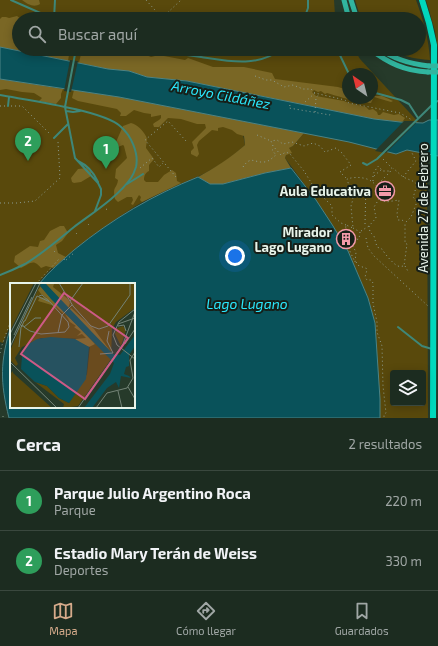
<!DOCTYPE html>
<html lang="es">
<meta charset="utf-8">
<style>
body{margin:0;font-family:"Exo 2",sans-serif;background:#253429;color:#f1f3f6}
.controls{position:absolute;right:12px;bottom:12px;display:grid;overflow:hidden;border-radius:4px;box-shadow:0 2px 10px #0003}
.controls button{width:36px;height:36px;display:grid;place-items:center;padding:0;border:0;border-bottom:1px solid #3a483e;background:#1c2c20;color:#f1f3f6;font:20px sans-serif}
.compass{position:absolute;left:342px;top:68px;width:36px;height:36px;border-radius:50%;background:#1c2c20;box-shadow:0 2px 10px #0003;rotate:325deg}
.you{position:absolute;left:235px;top:256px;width:14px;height:14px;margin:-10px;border:3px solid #fff;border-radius:50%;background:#1a73e8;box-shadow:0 0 0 6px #1a73e833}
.badge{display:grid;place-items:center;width:26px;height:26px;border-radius:50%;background:#d6ab8b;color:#fff;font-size:13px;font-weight:700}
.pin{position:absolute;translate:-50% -33px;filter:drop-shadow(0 1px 2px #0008)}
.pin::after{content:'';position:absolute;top:21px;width:14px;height:12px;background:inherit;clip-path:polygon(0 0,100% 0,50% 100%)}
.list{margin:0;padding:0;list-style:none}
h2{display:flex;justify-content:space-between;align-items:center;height:52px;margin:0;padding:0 16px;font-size:17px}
h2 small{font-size:13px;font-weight:400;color:#a0a7a5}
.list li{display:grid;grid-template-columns:26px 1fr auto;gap:12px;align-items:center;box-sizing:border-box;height:60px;padding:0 16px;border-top:1px solid #3a483e}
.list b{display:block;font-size:15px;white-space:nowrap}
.list p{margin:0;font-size:13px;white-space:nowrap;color:#a0a7a5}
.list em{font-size:13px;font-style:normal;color:#a0a7a5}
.icon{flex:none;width:22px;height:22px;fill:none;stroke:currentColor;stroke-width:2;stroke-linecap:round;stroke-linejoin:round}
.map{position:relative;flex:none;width:438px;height:418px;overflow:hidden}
.search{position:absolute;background:#1c2c20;box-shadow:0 2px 10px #0003;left:12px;right:12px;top:12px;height:44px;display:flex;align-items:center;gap:10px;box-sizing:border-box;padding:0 14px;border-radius:22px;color:#a0a7a5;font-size:15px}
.sheet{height:172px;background:#1c2c20}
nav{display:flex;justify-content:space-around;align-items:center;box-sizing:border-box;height:56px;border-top:1px solid #3a483e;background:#1c2c20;font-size:11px;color:#a0a7a5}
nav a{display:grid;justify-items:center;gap:2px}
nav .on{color:#d6ab8b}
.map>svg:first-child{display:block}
</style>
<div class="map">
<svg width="438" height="418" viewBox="0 0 438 418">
<rect width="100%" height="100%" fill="#263a2a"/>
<!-- green -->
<path fill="#59490c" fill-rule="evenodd" d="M0 0H334L335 15 337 19H19V49H354L360 59 421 125 427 154 428 418H380V399L375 323 368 298 348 251 333 226 316 200 285 158 288 148 293 146 304 133 243 134 245 145C231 158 216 168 199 176 181 184 163 191 146 200 115 218 87 239 61 261L59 260 37 284H11V323L3 343 0 342ZM348 74H372V98H348ZM393 373H423V403H393Z
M355 0H416C423 19 429 40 430 60 414 59 402 56 388 49H419V19H361Z
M426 0H438V48L435 31Z"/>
<!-- forest -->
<path fill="#7a6725" d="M22 0H39L40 4C34 8 27 4 22 0Z
M17 16 21 19H19V49H70L68 61 0 47V19L2 17H6L9 18Z
M82 49H126L133 52H139L151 57 159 55 185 60 188 58 213 67H244L272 73 275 79 338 87 348 90V98H372V96H382L393 101 391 102 374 97 371 103H369L360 100 358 101C348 100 338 96 327 93L325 94 321 91 318 92 314 90 312 92 316 96 344 101 349 103 366 107 369 110 373 109 377 112 378 115H380L383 112 394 115 399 114 405 118 403 121 400 122 374 119 187 81 147 77 129 71 108 69 79 63Z
M0 79 63 89 61 94V98L56 104 39 101 42 98 34 93 22 92 6 89 0 90Z
M74 90 119 97 304 133 293 146 289 148 292 153 286 155 285 158 291 168 265 173 223 184H210L198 177C215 168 230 158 245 145L244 136 237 134 232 130 223 127 218 128V131L212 130 199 141 197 145 199 154 197 157 191 154V151L194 148 192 142 206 128 205 124H197L181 119 168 118 159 127H154L153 124C156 121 159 121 161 118V115L151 117V114L144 113 134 110 126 116H120L121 113 117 109 78 101 72 98Z
M131 123C137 124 145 132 147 139 147 142 146 145 146 148L154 159 149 165V171C145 173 144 176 144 180L146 182H158L164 175 172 170 176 173 177 181 181 183 142 202 140 200 141 197 139 195 133 205 131 204 133 200 132 197H127L118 202 115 199C112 186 117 189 118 180L115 178 116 169 127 158 124 146 123 145 118 147 116 145V142L123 126Z
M87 168 91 172V176L81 182 74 183 72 182 71 178 78 169Z
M60 226H64L68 233 62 241 56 245 58 253 66 257 53 268 46 266 41 268C33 258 30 264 21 268L14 262 15 256 30 246 38 247 40 241 44 240 50 231Z"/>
<!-- water -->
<path fill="#09525a" stroke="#4c8385" d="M0 47 108 69 129 71 147 77 187 81 374 119 400 122 423 123 429 120H438V156L407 150 396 154 349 142 119 97 0 79Z
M291 168 316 200 333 226 348 251 368 298 375 323 380 399V418H9C0 382 0 361 11 326V407H134V284H39C49 271 62 261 74 250 112 219 153 195 198 177L210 184H223L265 173Z"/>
<!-- pier -->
<path fill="#263a2a" d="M70 60 78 61 71 92 64 91Z
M404 121H414L416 123 386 153 375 151Z"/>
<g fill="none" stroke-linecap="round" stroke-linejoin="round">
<!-- path -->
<path stroke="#8d9d90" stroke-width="1" stroke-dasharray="1 3" stroke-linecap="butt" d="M146 0 162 18 181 0
M255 76 266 80H272L284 87 293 85 303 89H311L315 93 319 94 345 100 349 103 400 113 412 120
M305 102 315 93
M290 105 289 108 330 115V113
M0 106H5
M11 106H22L51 135
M315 112 316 98 319 94
M257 135 271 141
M243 167C251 155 254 163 264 162 269 162 273 157 276 155L272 150 274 148
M140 168 152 158 159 167 163 163
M374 176 382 169
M176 177 145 140 168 121 186 141
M403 177 416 161 412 153
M373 181V174L378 166 383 171H390
M380 183 389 193
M380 200 386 202 399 200 397 214 398 220H402L405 222
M0 203H17L35 201 60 178 58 142 56 140
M106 209 108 210
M88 224 89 225
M365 224 366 184
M346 225 341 223 332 215V206L315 189 304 171 290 154 286 152 281 155 273 146 271 141 277 140 283 144 292 142 304 146 313 143 320 146 325 152 336 148 342 153 351 165 340 172 347 179
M369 226 370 232 374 236 377 247 382 249C384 253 394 265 398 266 400 267 402 266 404 266L407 244 405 243V223L411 217 417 202 413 197C415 193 415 189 417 185L415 182 403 177 393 168
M353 228 360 232 359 239 353 240 351 243 356 252 355 262 346 243 349 240 345 233 346 225 353 228 351 206 353 199 347 179C356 176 371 177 376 186L390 172 392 168 383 159
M361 231 369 226 376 218 374 207 379 199 376 188
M76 233 77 234
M366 238 368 248 374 256 428 306
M54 251 55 252
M64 259 65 261 75 252
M356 262 359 266 366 268 367 270 365 277 367 280H371L373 283V303L377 322V332L382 346 383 386 386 413 384 415V418
M405 266 409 273
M36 284 59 259
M0 353 2 345 11 320
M3 416V418"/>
<!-- service -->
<path stroke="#3e8779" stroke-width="2" d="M11 0 54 19
M54 19 55 0
M304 19 308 8V0
M76 49 65 107 75 158 98 183 101 189V195L95 211
M155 49C170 53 185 55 201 57 227 61 258 68 281 49
M337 49 349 74
M176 53 181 49
M372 92 401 100 409 104 418 118
M0 95C26 100 102 110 120 126 131 135 139 153 136 167 135 170 133 175 131 178 119 196 91 214 74 227 58 240 42 254 25 264 17 268 8 272 0 275
M8 106 9 97
M66 111 73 112 80 111
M54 138 68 124
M78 161C87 165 94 173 98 182
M363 163 367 165 377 159 434 103 438 101
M127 184 143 174
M398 327 422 346 432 349"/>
<!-- secondary -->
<path stroke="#31b59f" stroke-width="5" d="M344 0 349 19
M351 0 357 19
M370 49C388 63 405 71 428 72
M380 49C395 60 411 64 429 66"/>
<!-- primary -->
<path stroke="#01d8bd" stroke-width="6" d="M422 0 429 23 434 45 433 418"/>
<!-- secondary-bridge -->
<path stroke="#31b59f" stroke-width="5" d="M429 66H438
M428 72H438"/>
</g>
<!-- icons -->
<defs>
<g id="office-ring" transform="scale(1)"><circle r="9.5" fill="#161f18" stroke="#f39aaa" stroke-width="1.5"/><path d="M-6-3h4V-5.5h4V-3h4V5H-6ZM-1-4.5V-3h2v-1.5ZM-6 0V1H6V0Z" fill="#f39aaa"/></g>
<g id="building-ring" transform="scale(1)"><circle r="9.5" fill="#161f18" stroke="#f39aaa" stroke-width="1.5"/><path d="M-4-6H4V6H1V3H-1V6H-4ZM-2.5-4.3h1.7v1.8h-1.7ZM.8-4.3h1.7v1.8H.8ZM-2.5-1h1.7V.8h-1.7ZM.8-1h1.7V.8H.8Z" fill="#f39aaa"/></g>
</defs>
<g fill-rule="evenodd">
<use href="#office-ring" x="385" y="191"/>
<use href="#building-ring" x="346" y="239"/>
</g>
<g text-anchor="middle" stroke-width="4" stroke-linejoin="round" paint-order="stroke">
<!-- poi labels -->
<g font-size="13" font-weight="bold" fill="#e8f4ea" stroke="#161f18" text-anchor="end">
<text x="371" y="196">Aula Educativa</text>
<text x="332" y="237">Mirador<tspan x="332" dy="15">Lago Lugano</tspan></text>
</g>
<!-- street labels -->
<g font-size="13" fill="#e8f4ea" stroke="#161f18">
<text transform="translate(423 208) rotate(-90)" y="5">Avenida 27 de Febrero</text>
</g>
<!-- water labels -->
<g font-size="14" font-style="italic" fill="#2ae7fc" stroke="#161f18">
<text transform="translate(221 95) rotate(11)" y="5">Arroyo Cildáñez</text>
<text x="247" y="309">Lago Lugano</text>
</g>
</g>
<!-- overview -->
<g transform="translate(10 283)">
<rect width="125" height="125" fill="#263a2a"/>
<path d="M0 0H24L0 48ZM31 0H125V25L106 39 102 46 101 76 68 123 53 125 54 121 25 99 37 103 49 115 59 120 77 91 80 62 75 56 31 55 12 64 5 75 8 81 6 83 0 77V68L9 46ZM113 43 116 47 111 63 105 51 107 45ZM3 88V90L42 125H0V91Z" fill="#59490c"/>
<path d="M35 0 44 1 43 4 58 16 60 20 58 26ZM31 3 54 29 53 30 45 23 28 18 30 14 37 15 31 11 28 7ZM61 25 84 46 101 69 59 27ZM55 31 61 36 85 61 79 64 66 58 65 56 76 55 72 51 67 53 71 49 64 44 66 43 60 39Z" fill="#7a6725"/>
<path d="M31 0H35L103 71 110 72 125 52V63L119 72V83L116 84 114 91 119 93 121 95 111 93 109 105 106 99 97 105 82 125H74L100 91 104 80 41 16 30 3ZM41 54 65 56 79 64 76 96 59 120 49 115 37 103 25 99 11 86 12 73 17 62 27 56Z" fill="#09525a"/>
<path fill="none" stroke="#748477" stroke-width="1" d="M49 0 63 23 81 43 89 46 98 43 120 12V0M29 13 32 12 39 18M60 18 73 0M125 26 109 39 103 52 107 62 125 76M108 41 125 35M108 43 114 42 116 48M14 44 25 35H31M99 48 97 58 103 70M48 50 52 32 62 22M0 51 26 0M4 52 22 14M115 61 125 46M0 64 30 0M9 64 11 44 12 43 14 38H15L27 13 40 19 58 39 59 44 55 49 31 51 20 48 14 44V43H12L11 42M90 71 103 70M0 79 47 125M118 104 125 116M108 108 112 125M68 125 113 61 125 29M86 125 97 110 117 105 123 95 120 77 125 69"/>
<path fill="#cd5a86" fill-opacity="0.15" stroke="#cd5a86" stroke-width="2" d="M54 10 118 55 75 116 11 71Z"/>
<rect width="125" height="125" fill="none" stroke="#e8f4ea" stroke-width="2"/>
</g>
</svg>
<div class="controls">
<button><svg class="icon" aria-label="layers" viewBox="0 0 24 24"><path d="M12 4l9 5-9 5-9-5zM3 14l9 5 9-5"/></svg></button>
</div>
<svg class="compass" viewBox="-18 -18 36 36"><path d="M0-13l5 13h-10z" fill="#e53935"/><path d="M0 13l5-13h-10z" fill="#a0a7a5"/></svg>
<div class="you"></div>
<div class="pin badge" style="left:106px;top:169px;background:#2e9e5b">1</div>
<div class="pin badge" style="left:28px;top:161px;background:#2e9e5b">2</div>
<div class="search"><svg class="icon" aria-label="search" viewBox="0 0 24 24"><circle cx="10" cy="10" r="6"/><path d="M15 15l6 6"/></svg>Buscar aquí</div>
</div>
<section class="sheet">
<h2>Cerca<small>2 resultados</small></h2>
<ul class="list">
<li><span class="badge" style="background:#2e9e5b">1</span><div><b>Parque Julio Argentino Roca</b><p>Parque</p></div><em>220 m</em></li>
<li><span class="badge" style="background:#2e9e5b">2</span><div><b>Estadio Mary Terán de Weiss</b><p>Deportes</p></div><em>330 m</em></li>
</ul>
</section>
<nav>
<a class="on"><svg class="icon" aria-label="map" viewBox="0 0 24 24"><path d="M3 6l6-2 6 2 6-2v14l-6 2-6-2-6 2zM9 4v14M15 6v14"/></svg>Mapa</a>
<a><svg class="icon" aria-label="directions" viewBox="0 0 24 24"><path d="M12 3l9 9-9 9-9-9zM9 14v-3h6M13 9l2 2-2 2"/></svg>Cómo llegar</a>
<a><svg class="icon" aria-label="saved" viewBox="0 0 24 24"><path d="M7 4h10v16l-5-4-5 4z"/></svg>Guardados</a>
</nav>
